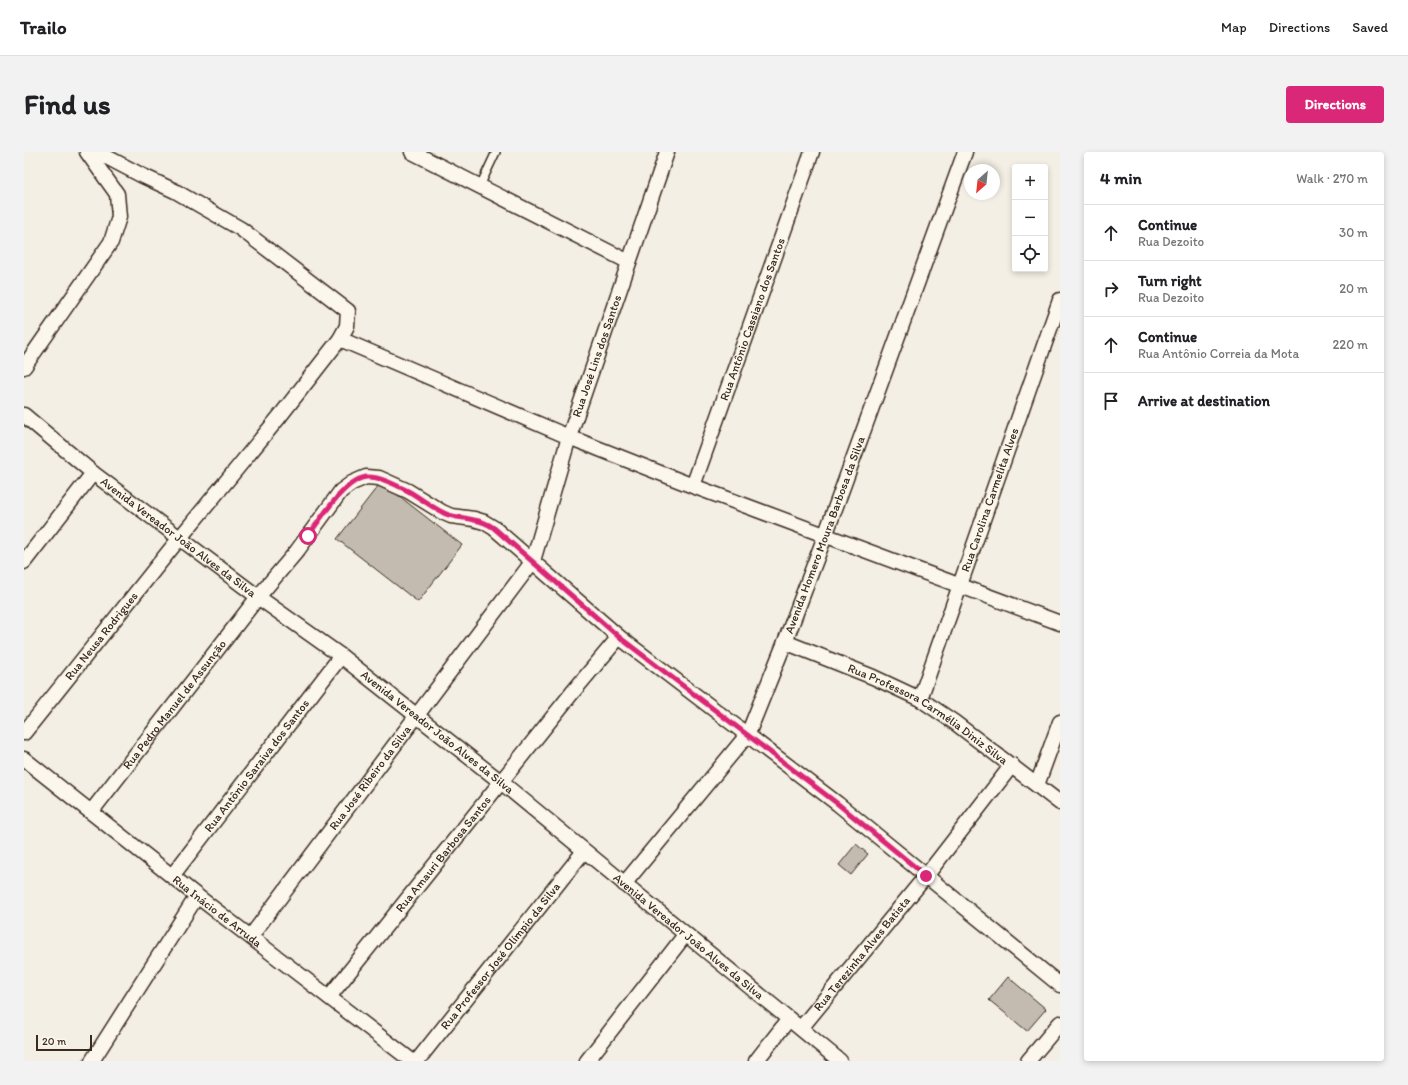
<!DOCTYPE html>
<meta charset="utf-8">
<style>
body{margin:0;font-family:Itim,sans-serif;background:#f2f2f2;color:#202124}
.controls{position:absolute;right:12px;top:12px;display:grid;overflow:hidden;border-radius:4px;box-shadow:0 2px 6px #0003}
.controls button{width:36px;height:36px;display:grid;place-items:center;padding:0;border:0;border-bottom:1px solid #e0e0e0;background:#fff;color:#202124;font:20px sans-serif}
.compass{position:absolute;left:940px;top:12px;width:36px;height:36px;border-radius:50%;background:#fff;box-shadow:0 2px 6px #0003;rotate:207deg}
.scale{position:absolute;left:12px;bottom:10px;width:56px;box-sizing:border-box;padding-left:4px;border:2px solid #3b2a1e;border-top:0;font-size:11px;line-height:14px;white-space:nowrap;color:#3b2a1e;-webkit-text-stroke:3px #fbf7ec;paint-order:stroke}
.stop{position:absolute;width:12px;height:12px;margin:-9px;border:3px solid #db2777;border-radius:50%;background:#fff}
.stop.end{background:#db2777;border-color:#fff;box-shadow:0 1px 4px #0008}
.list{margin:0;padding:0;list-style:none}
h2{display:flex;justify-content:space-between;align-items:center;height:52px;margin:0;padding:0 16px;font-size:17px}
h2 small{font-size:13px;font-weight:400;color:#757577}
.list li{display:grid;grid-template-columns:26px 1fr auto;gap:12px;align-items:center;box-sizing:border-box;height:56px;padding:0 16px;border-top:1px solid #e0e0e0}
.list b{display:block;font-size:15px;white-space:nowrap}
.list p{margin:0;font-size:13px;white-space:nowrap;color:#757577}
.list em{font-size:13px;font-style:normal;color:#757577}
.icon{flex:none;width:22px;height:22px;fill:none;stroke:currentColor;stroke-width:2;stroke-linecap:round;stroke-linejoin:round}
.map{position:relative;flex:none;width:1036px;height:909px;overflow:hidden;border-radius:4px}
header{display:flex;align-items:center;gap:24px;box-sizing:border-box;height:56px;padding:0 20px;background:#fff;border-bottom:1px solid #e0e0e0}
header strong{font-size:19px}
nav{display:flex;gap:22px;margin-inline-start:auto;font-size:14px}
.intro{display:flex;align-items:center;justify-content:space-between;box-sizing:border-box;height:96px;padding:0 24px}
h1{margin:0;font-size:28px}
.button{padding:10px 18px;border-radius:4px;background:#db2777;color:#fff;font-size:14px;font-weight:700}
main{display:flex;gap:24px;padding:0 24px}
aside{flex:1;background:#fff;border-radius:4px;box-shadow:0 2px 6px #0003}
.map>svg:first-child{display:block}
</style>
<header>
<strong>Trailo</strong>
<nav><a>Map</a><a>Directions</a><a>Saved</a></nav>
</header>
<div class="intro"><h1>Find us</h1><a class="button">Directions</a></div>
<main>
<div class="map">
<svg width="1036" height="909" viewBox="0 0 1036 909">
<rect width="100%" height="100%" fill="#f3efe4"/>
<filter id="ink" filterUnits="userSpaceOnUse"><feTurbulence type="fractalNoise" baseFrequency=".025" numOctaves="2"/><feDisplacementMap in="SourceGraphic" scale="8" xChannelSelector="R" yChannelSelector="G"/><feConvolveMatrix kernelMatrix="1 2 1 2 8 2 1 2 1" color-interpolation-filters="sRGB"/></filter>
<g filter="url(#ink)">
<!-- building -->
<path fill="#c3bbb0" stroke="#3b2a1e" d="M357 330 438 393 394 450 313 387Z
M832 692 844 702 827 723 815 713Z
M984 825 1022 857 1003 879 965 848Z"/>
<g fill="none" stroke-linecap="round" stroke-linejoin="round">
<!-- service casing -->
<g stroke="#3b2a1e" stroke-width="10">
<path id="service" d="M456 34 472 0"/>
</g>
<!-- minor casing -->
<g stroke="#3b2a1e" stroke-width="17">
<g id="minor">
<path d="M388 0 605 110"/>
<path d="M316 187 545 285 669 334 1036 471"/>
<path d="M0 215 87 90 95 65 93 42 63 0"/>
<path id="s1" d="M0 263 69 321 234 445 317 504 393 564 477 630 816 909"/>
<path id="s2" d="M669 334 788 0"/>
<path d="M0 410 69 321"/>
<path id="s3" d="M761 490 849 525 896 547 930 570 1036 651"/>
<path id="s4" d="M896 547 1036 148"/>
<path id="s5" d="M0 581 146 398 256 264 316 187 323 174 324 159 217 77 151 39 117 23 73 0"/>
<path id="s6" d="M0 607 173 744 388 909"/>
<path d="M1013 633 1036 570"/>
<path id="s7" d="M67 660 234 445 273 399 317 339 328 331 342 325 355 326 384 339 418 360 427 364 450 367 460 370 470 376 595 485 814 652 1036 833"/>
<path id="s8" d="M148 724 317 504"/>
<path id="s9" d="M600 732 724 582 761 490 801 384 941 0"/>
<path id="s10" d="M227 784 509 409 545 285 643 0"/>
<path id="s11" d="M305 845 548 541 595 485"/>
<path id="s12" d="M777 876 902 724 988 613"/>
<path d="M68 909 173 744"/>
<path id="s13" d="M393 909 560 699"/>
<path d="M563 909 661 783"/>
<path d="M732 909 765 867"/>
<path d="M1004 909 1036 871"/>
</g>
</g>
<!-- service -->
<use href="#service" stroke="#fbf7ec" stroke-width="7"/>
<!-- minor -->
<use href="#minor" stroke="#fbf7ec" stroke-width="14"/>
</g>
</g>
<g fill="none" stroke-linecap="round" stroke-linejoin="round" filter="url(#ink)">
<!-- route -->
<path stroke="#db2777" stroke-width="5" d="M284 384C296 368 322 325 344 325 357 325 372 333 384 339 395 345 406 354 418 360 428 366 439 365 450 368 458 369 464 372 470 376L595 485 814 652 902 724"/>
</g>
<g text-anchor="middle" stroke-width="3" stroke-linejoin="round" paint-order="stroke">
<!-- street labels -->
<g font-size="12" fill="#3b2a1e" stroke="#fbf7ec">
<text dy="4" stroke="none"><textPath href="#s2" startOffset="177">Rua Antônio Cassiano dos Santos</textPath></text>
<text dy="4" stroke="none"><textPath href="#s10" startOffset="684">Rua José Lins dos Santos</textPath></text>
<text dy="4" stroke="none"><textPath href="#s4" startOffset="211">Rua Carolina Carmelita Alves</textPath></text>
<text dy="4" stroke="none"><textPath href="#s9" startOffset="408">Avenida Homero Moura Barbosa da Silva</textPath></text>
<text dy="4" stroke="none"><textPath href="#s1" startOffset="197">Avenida Vereador João Alves da Silva</textPath></text>
<text dy="4" stroke="none"><textPath href="#s5" startOffset="124">Rua Neusa Rodrigues</textPath></text>
<text dy="4" stroke="none"><textPath href="#s7" startOffset="136">Rua Pedro Manuel de Assunção</textPath></text>
<text dy="4" stroke="none"><textPath href="#s3" startOffset="161">Rua Professora Carmélia Diniz Silva</textPath></text>
<text dy="4" stroke="none"><textPath href="#s1" startOffset="521">Avenida Vereador João Alves da Silva</textPath></text>
<text dy="4" stroke="none"><textPath href="#s8" startOffset="139">Rua Antônio Saraiva dos Santos</textPath></text>
<text dy="4" stroke="none"><textPath href="#s10" startOffset="198">Rua José Ribeiro da Silva</textPath></text>
<text dy="4" stroke="none"><textPath href="#s11" startOffset="183">Rua Amauri Barbosa Santos</textPath></text>
<text dy="4" stroke="none"><textPath href="#s6" startOffset="246">Rua Inácio de Arruda</textPath></text>
<text dy="4" stroke="none"><textPath href="#s1" startOffset="845">Avenida Vereador João Alves da Silva</textPath></text>
<text dy="4" stroke="none"><textPath href="#s12" startOffset="96">Rua Terezinha Alves Batista</textPath></text>
<text dy="4" stroke="none"><textPath href="#s13" startOffset="134">Rua Professor José Olímpio da Silva</textPath></text>
</g>
</g>
</svg>
<div class="controls">
<button>+</button>
<button>−</button>
<button><svg class="icon" aria-label="locate" viewBox="0 0 24 24"><circle cx="12" cy="12" r="6"/><path d="M12 2v4M12 18v4M2 12h4M18 12h4"/></svg></button>
</div>
<svg class="compass" viewBox="-18 -18 36 36"><path d="M0-13l5 13h-10z" fill="#e53935"/><path d="M0 13l5-13h-10z" fill="#757577"/></svg>
<div class="scale">20 m</div>
<div class="stop" style="left:284px;top:384px"></div>
<div class="stop end" style="left:902px;top:724px"></div>
</div>
<aside>
<h2>4 min<small>Walk · 270 m</small></h2>
<ul class="list">
<li><svg class="icon" aria-label="ahead" viewBox="0 0 24 24"><path d="M12 20V5M6 11l6-6 6 6"/></svg><div><b>Continue</b><p>Rua Dezoito</p></div><em>30 m</em></li>
<li><svg class="icon" aria-label="right" viewBox="0 0 24 24"><path d="M7 20v-9h11M14 6l5 5-5 5"/></svg><div><b>Turn right</b><p>Rua Dezoito</p></div><em>20 m</em></li>
<li><svg class="icon" aria-label="ahead" viewBox="0 0 24 24"><path d="M12 20V5M6 11l6-6 6 6"/></svg><div><b>Continue</b><p>Rua Antônio Correia da Mota</p></div><em>220 m</em></li>
<li><svg class="icon" aria-label="arrive" viewBox="0 0 24 24"><path d="M6 21V4h12l-3 4 3 4H6"/></svg><div><b>Arrive at destination</b></div></li>
</ul>
</aside>
</main>
